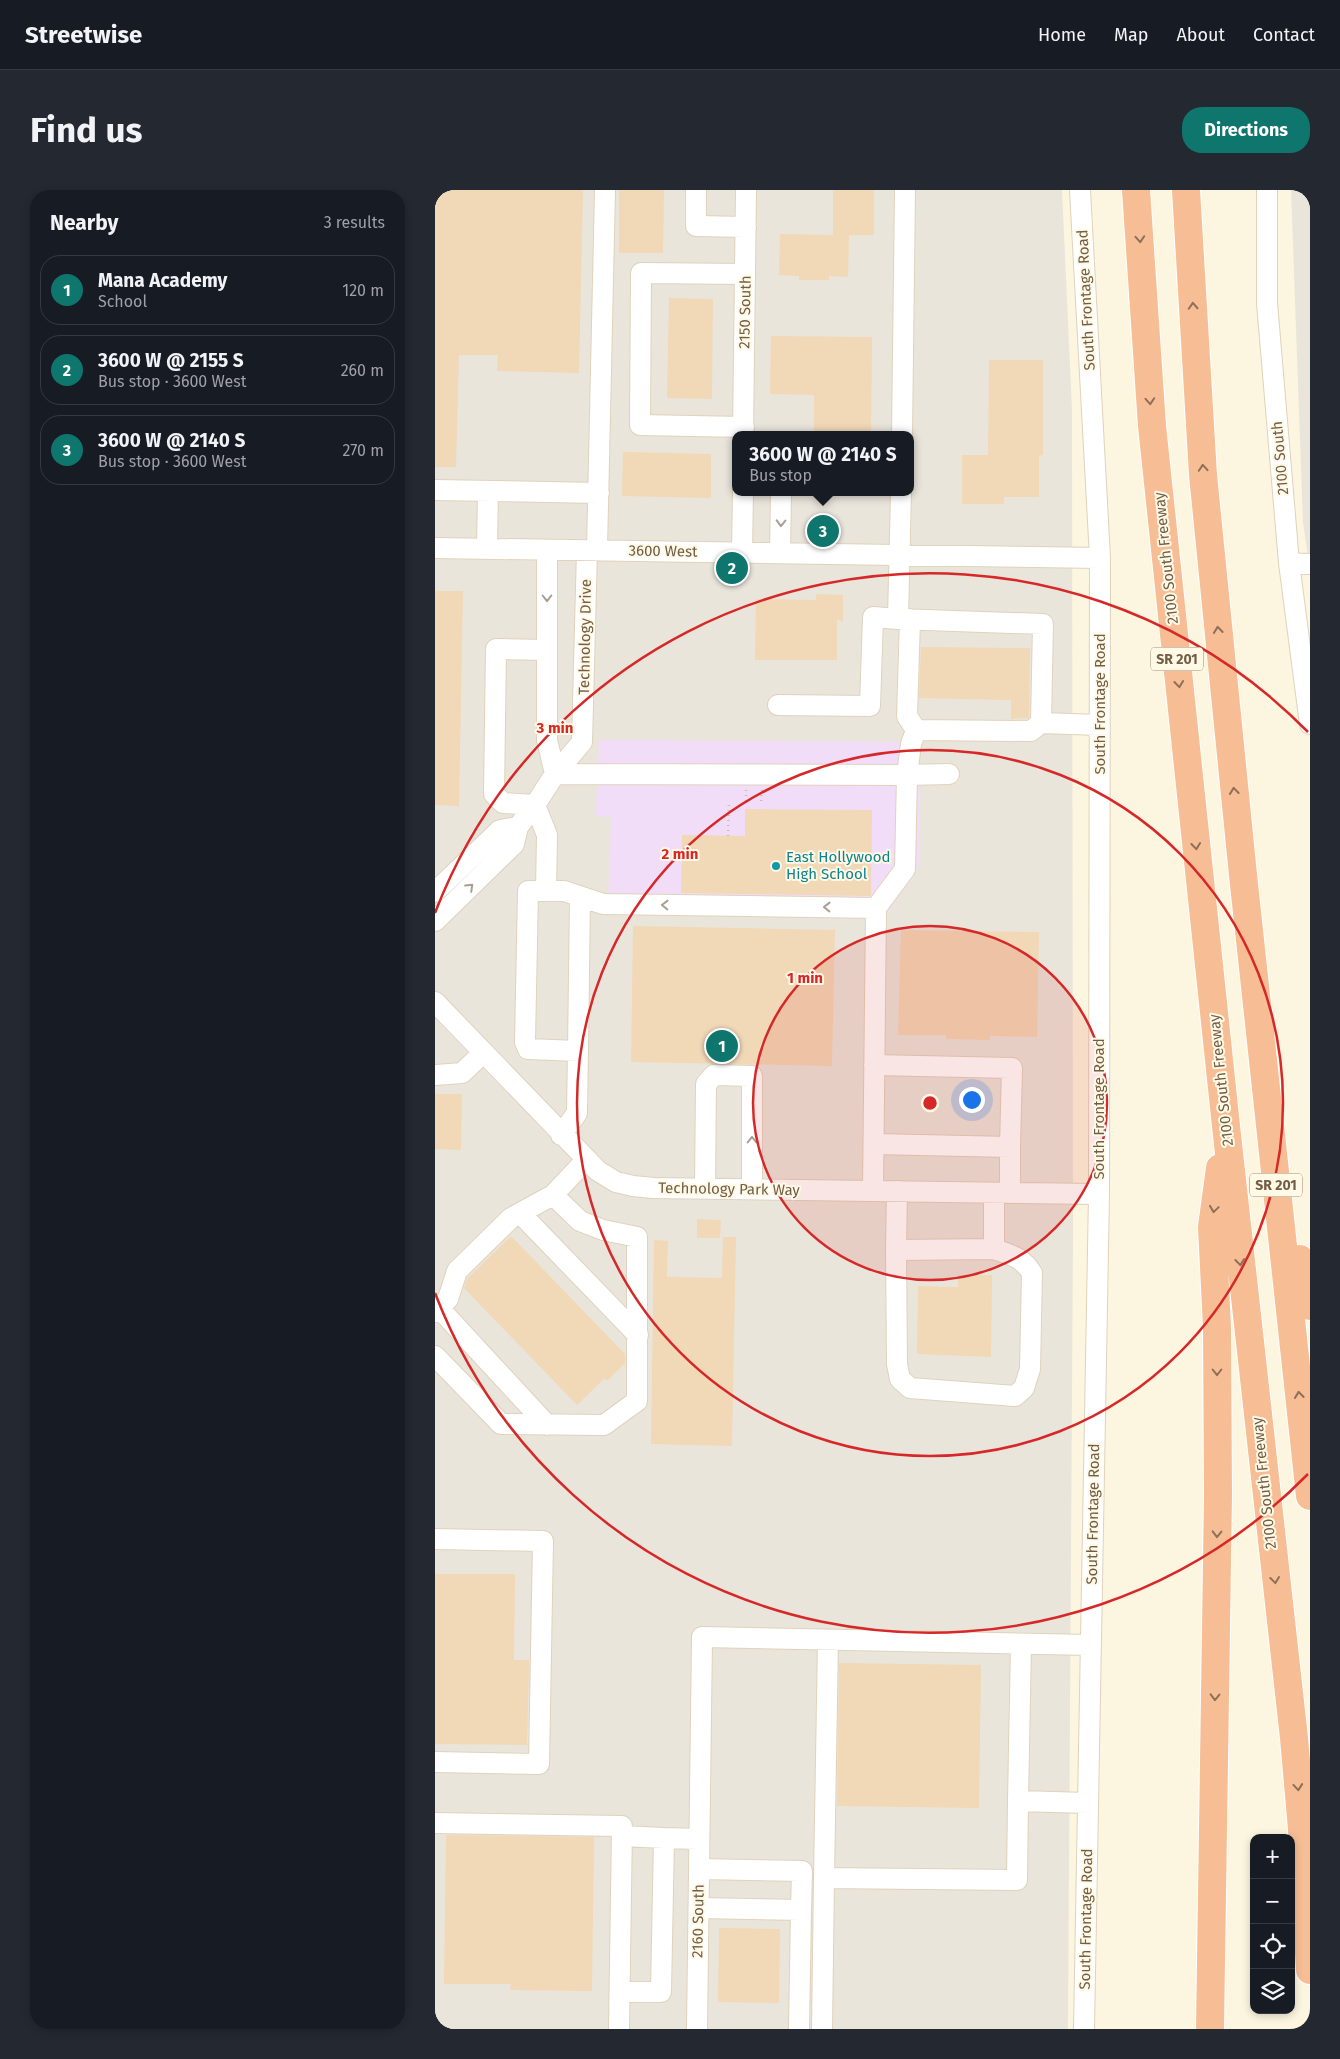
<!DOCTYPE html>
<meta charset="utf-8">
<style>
body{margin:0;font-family:"Fira Sans",sans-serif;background:#242831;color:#f1f3f6}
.controls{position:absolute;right:15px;bottom:15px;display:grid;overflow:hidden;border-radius:10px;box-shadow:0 2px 8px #0003}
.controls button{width:45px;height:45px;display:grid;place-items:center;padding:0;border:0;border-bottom:1px solid #363941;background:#171b24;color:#f1f3f6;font:25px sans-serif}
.you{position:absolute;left:536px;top:909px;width:18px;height:18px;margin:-12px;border:4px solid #fff;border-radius:50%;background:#1a73e8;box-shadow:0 0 0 8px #1a73e833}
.badge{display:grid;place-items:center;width:32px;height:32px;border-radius:50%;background:#0f766e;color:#fff;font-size:16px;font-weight:700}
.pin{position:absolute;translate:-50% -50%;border:2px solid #fff;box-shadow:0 1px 5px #0006}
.popup{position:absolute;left:297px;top:241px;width:182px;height:65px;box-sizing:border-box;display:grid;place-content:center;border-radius:10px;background:#171b24;filter:drop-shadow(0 1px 4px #0005);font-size:16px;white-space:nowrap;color:#9ea1a6}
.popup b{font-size:19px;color:#f1f3f6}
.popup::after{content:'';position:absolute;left:50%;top:100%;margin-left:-10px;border:10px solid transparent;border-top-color:#171b24}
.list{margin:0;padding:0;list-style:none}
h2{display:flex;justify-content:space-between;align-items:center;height:65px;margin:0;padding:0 20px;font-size:21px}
h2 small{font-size:16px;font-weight:400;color:#9ea1a6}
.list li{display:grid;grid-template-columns:32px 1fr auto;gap:15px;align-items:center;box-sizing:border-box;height:70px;margin:0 10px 10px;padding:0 10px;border:1px solid #363941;border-radius:20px}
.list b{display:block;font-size:19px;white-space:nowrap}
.list p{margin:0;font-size:16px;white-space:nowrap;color:#9ea1a6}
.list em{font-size:16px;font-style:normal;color:#9ea1a6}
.icon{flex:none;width:28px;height:28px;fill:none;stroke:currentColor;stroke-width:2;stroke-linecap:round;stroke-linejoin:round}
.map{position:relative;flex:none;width:875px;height:1839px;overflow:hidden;border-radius:20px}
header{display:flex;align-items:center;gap:30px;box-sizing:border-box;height:70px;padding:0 25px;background:#171b24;border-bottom:1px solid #363941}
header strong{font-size:24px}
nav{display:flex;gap:28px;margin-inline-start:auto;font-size:18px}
.intro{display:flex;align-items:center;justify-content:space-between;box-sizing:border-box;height:120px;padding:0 30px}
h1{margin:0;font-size:35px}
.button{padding:12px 22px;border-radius:20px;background:#0f766e;color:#fff;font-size:18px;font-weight:700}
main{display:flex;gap:30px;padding:0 30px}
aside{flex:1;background:#171b24;border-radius:20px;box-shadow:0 2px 8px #0003}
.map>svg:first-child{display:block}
</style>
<header>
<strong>Streetwise</strong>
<nav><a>Home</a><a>Map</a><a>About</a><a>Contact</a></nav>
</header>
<div class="intro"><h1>Find us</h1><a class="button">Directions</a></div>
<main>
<aside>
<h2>Nearby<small>3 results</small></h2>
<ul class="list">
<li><span class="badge">1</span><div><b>Mana Academy</b><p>School</p></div><em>120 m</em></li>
<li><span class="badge">2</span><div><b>3600 W @ 2155 S</b><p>Bus stop · 3600 West</p></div><em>260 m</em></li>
<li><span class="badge">3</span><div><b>3600 W @ 2140 S</b><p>Bus stop · 3600 West</p></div><em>270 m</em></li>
</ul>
</aside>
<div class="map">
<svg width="875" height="1839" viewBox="0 0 875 1839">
<rect width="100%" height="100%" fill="#fcf5df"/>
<!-- industrial -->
<path fill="#eae5db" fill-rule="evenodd" d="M0 0H627L637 220 638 1047 633 1839H0ZM300 245H476V302H300Z
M856 0H875V380L868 333Z"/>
<!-- education -->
<path fill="#f2ddf8" d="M164 550 484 552 485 674 451 726 173 719 176 627 161 626Z"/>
<!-- building -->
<path fill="#f1d8b7" d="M0 0H148L144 183 62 181 63 165H24L21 277H0Z
M184 0H229L228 63H184Z
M398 0H439V45H414L413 87 394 86V90H364V86L344 85 345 44 398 45Z
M234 108 278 109 277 209 232 208Z
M336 146 437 147 436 245H379V205L335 204Z
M554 170H608V265L604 266V307H569V314H527V265H553Z
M188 262 276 264V308L187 306Z
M0 401H28L24 616 0 615Z
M381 404 408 405V431L402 430V470H320L321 409 381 410Z
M486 457 595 458 594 528 576 529V510L484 508Z
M310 619 437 620 436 705 435 706 246 703 247 645 310 646Z
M198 736 400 740 397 876 196 872Z
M466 740 604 742 602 847 555 846V850L511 849V845H463Z
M0 904H27L26 960 0 959Z
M262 1029 286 1030 285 1048H262Z
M76 1046 190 1164V1173L172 1191 170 1188 142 1215 29 1098 32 1089Z
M288 1047H301L297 1256 216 1254 219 1050 233 1051 232 1087 287 1088Z
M523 1085H557L556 1167 482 1164 483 1096 523 1097Z
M0 1384H80L79 1470H94L92 1555 0 1554Z
M404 1473 546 1475 544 1618 402 1616Z
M11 1645 159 1647 157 1801 75 1800 76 1794H9Z
M284 1738 345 1739 344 1813 283 1812Z"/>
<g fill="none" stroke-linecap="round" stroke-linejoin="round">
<!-- minor casing -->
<g stroke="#e0d2bc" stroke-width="22">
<path id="minor" d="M261 0V36L311 37
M645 0 665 368 664 1004 649 1839
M832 0V113L854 373 875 534
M309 237 205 235 206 83 310 84
M308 245 311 0
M467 245 470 0
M0 300 164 303
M466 302 463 429 608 434 606 533 665 535
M0 358 665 368
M52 359 53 301
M112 360V550L120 584
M162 360 170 0
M307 362 308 302
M345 363 346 302
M854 373 875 374
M475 429 472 526 481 540
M112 460 61 459 59 604 68 613 100 615 112 645 111 701H129L168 714 441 718
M343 515 435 516 438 427 463 429
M120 584 472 585 470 679 441 718 438 1001
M514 584 472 585 476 554 481 540 596 541 606 533
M111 701H93L90 852 93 859 143 861 145 707
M0 702 65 640 83 637
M0 731 79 654 83 637 100 615 120 584 147 552 152 360
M0 812 163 981 181 992 198 996 218 998 664 1004
M439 875 577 878 575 957
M0 885 27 883 48 863
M126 945 142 923 143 861
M439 954 575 957V1003
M270 998 271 894 279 885 317 886V999
M462 1001 461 1060 559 1059V1003
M85 1023 203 1145
M461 1060 462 1174 465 1189 475 1198 580 1206 589 1198 595 1179 597 1083C587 1067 576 1065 559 1059
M4 1118 112 1235
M0 1122 13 1109 22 1081 76 1028 118 1005 151 970
M0 1166 66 1234 169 1235 202 1211V1047L168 1040 145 1031 118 1005
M0 1349 108 1351 104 1574 0 1572
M583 1611 586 1454
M0 1633 187 1636 184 1839
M229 1648 264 1649
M264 1679 367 1681 366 1720
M389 1688 393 1450
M264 1718 366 1720 364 1839
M185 1802H226L229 1648 187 1646
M262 1839 267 1447 656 1455
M387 1839 389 1688 582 1690 583 1611 653 1613"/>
</g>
<!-- highway casing -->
<g stroke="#fff" stroke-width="30">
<path id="highway" d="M701 0 717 236 791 936 859 1548 867 1639 875 1780
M751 0 768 285 808 685 875 1306
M865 1069 875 1116
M775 1839 783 1305 782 1137 777 1037 785 978"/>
</g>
<!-- path -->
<path stroke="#d6bb9b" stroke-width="2.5" stroke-dasharray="1 4" stroke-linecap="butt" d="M311 611V600
M326 611 327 600
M293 646 294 611"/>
<!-- minor -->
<use href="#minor" stroke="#fff" stroke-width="20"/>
<!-- highway -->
<use href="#highway" stroke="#f7be95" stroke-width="28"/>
</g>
<!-- one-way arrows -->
<defs><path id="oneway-chevron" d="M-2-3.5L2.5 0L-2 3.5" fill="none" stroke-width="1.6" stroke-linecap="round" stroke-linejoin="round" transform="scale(1.25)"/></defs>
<g stroke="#8d7057">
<use href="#oneway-chevron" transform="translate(705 49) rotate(86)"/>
<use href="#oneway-chevron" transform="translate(758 116) rotate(-93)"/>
<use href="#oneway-chevron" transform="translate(715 211) rotate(86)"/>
<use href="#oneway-chevron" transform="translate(768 278) rotate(-94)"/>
<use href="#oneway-chevron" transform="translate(783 440) rotate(-96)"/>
<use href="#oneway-chevron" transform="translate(744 494) rotate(84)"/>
<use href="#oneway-chevron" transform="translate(799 601) rotate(-96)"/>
<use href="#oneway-chevron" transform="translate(761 656) rotate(84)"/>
<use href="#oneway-chevron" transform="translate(779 1019) rotate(98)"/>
<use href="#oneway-chevron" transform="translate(805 1072) rotate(84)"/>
<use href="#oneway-chevron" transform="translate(782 1182) rotate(90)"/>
<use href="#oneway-chevron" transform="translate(864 1205) rotate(-96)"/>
<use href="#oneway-chevron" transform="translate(782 1344) rotate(91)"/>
<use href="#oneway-chevron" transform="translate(840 1390) rotate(83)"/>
<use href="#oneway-chevron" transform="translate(780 1507) rotate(91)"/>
<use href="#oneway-chevron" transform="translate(863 1597) rotate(85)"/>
</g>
<g stroke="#aa9e91">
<use href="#oneway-chevron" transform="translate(346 333) rotate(91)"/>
<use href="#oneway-chevron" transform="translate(112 408) rotate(90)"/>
<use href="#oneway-chevron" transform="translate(35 697) rotate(-44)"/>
<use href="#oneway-chevron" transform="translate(230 715) rotate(-179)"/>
<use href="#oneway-chevron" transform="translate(392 717) rotate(-179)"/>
<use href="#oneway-chevron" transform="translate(317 950) rotate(-90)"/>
</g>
<!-- distance rings -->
<circle cx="495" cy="913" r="177" fill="#d62828" fill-opacity=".12"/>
<g fill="none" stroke="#d62828" stroke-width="2.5">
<circle cx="495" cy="913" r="177"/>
<circle cx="495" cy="913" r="353"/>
<path d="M873 1284A530 530 0 0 1 0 1103M0 723A530 530 0 0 1 873 542"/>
</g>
<!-- markers -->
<circle fill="#0f9aa8" stroke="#fff9e5" stroke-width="2" cx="341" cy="676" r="5"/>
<g text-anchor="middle" stroke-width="4" stroke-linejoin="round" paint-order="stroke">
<!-- shield labels -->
<g fill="#fff9e5" stroke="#9c8c76" stroke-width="1">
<rect x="716" y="457.5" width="52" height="23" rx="4"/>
<rect x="815" y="983.5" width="52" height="23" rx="4"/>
</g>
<g font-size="14" font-weight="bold" fill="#725d47">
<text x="742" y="474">SR 201</text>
<text x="841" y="1000">SR 201</text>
</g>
<!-- street labels -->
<g font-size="15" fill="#725d47" stroke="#fff9e5">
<text transform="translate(651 110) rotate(-93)" y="5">South Frontage Road</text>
<text transform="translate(310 122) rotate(-89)" y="5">2150 South</text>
<text transform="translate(845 268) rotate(-95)" y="5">2100 South</text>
<text transform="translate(228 361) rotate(1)" y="5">3600 West</text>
<text transform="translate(731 368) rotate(-96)" y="5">2100 South Freeway</text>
<text transform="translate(150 447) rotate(-89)" y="5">Technology Drive</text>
<text transform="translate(665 514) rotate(-90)" y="5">South Frontage Road</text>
<text transform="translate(786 890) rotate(-96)" y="5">2100 South Freeway</text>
<text transform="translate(664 919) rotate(-90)" y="5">South Frontage Road</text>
<text transform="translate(294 999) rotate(1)" y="5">Technology Park Way</text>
<text transform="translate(829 1293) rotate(-96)" y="5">2100 South Freeway</text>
<text transform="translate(658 1324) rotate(-89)" y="5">South Frontage Road</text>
<text transform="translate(651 1729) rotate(-89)" y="5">South Frontage Road</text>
<text transform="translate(263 1731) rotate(-89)" y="5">2160 South</text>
</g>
<!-- culture labels -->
<g font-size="15" fill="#0d838f" stroke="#fff9e5" text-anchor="start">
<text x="351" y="672">East Hollywood<tspan x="351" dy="17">High School</tspan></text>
</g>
</g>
<circle cx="495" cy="913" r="8" fill="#d62828" stroke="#fff9e5" stroke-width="2.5"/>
<g font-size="15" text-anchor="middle" font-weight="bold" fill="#d62828" stroke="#fff9e5" stroke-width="4" stroke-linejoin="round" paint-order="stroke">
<text x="120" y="543">3 min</text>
<text x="245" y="669">2 min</text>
<text x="370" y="793">1 min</text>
</g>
</svg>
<div class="controls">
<button>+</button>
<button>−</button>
<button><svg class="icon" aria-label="locate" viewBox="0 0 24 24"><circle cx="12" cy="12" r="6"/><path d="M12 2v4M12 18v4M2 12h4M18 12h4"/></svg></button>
<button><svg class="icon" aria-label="layers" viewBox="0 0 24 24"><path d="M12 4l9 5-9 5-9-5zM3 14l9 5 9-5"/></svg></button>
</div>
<div class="you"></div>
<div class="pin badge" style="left:287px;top:856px">1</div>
<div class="pin badge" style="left:297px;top:378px">2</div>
<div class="pin badge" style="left:388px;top:341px">3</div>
<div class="popup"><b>3600 W @ 2140 S</b>Bus stop</div>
</div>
</main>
